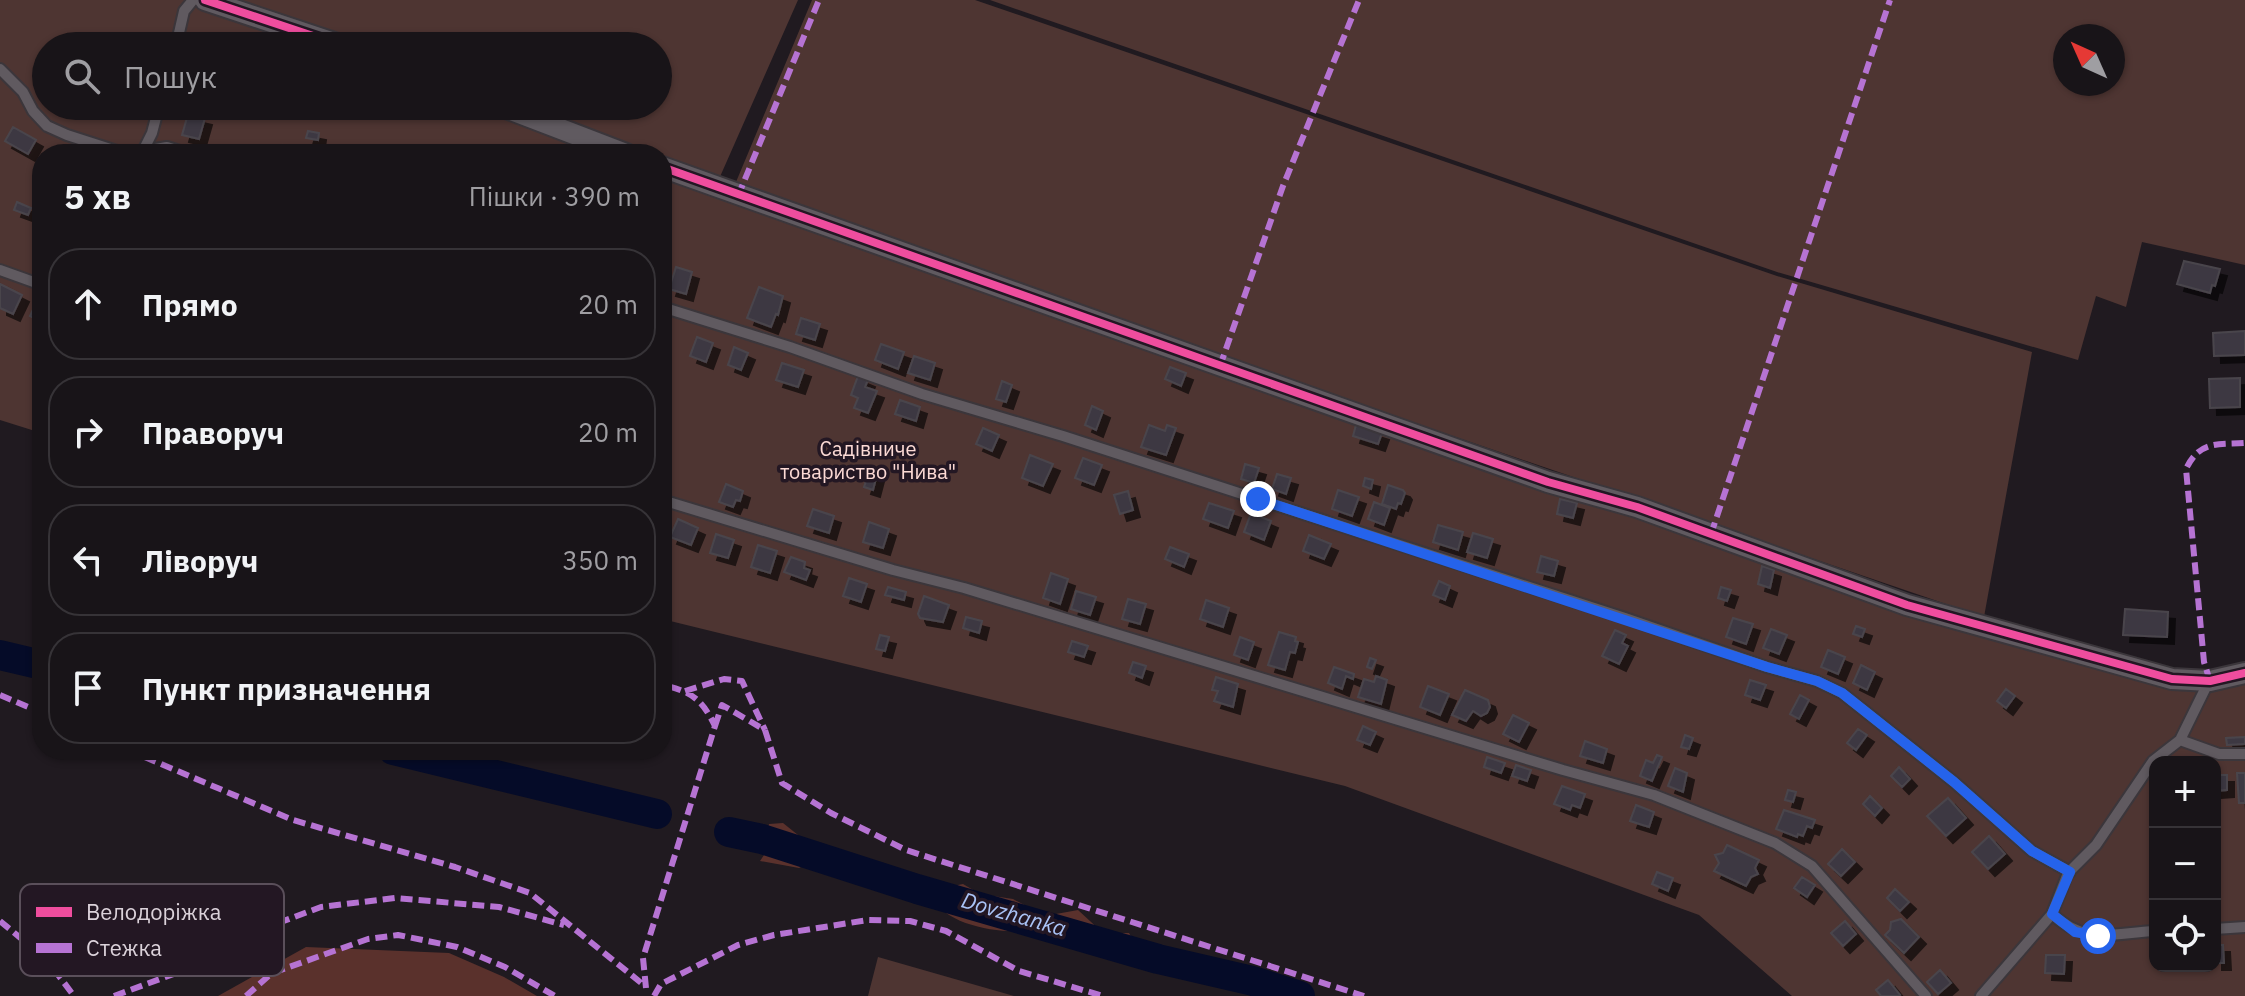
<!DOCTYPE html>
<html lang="uk">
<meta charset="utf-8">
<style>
body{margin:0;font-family:"IBM Plex Sans",sans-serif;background:#211d21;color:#f1f3f6}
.controls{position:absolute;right:24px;bottom:24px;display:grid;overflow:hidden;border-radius:16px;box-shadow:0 2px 6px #0004}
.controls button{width:72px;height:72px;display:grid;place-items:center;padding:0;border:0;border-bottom:2px solid #363337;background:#181418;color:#f1f3f6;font:40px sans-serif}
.compass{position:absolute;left:2053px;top:24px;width:72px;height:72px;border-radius:50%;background:#181418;box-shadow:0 2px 6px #0004;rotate:315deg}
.stop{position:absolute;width:24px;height:24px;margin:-18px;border:6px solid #2563eb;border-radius:50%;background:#fff}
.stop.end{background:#2563eb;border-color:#fff;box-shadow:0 2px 8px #0008}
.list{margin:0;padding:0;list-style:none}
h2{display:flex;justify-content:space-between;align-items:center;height:104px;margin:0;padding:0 32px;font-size:34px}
h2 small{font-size:26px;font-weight:400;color:#9f9ea2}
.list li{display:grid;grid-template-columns:52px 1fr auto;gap:24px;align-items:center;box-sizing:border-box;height:112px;margin:0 16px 16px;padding:0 16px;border:2px solid #363337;border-radius:32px}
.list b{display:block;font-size:30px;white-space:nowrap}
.list em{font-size:26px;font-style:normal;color:#9f9ea2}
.icon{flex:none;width:44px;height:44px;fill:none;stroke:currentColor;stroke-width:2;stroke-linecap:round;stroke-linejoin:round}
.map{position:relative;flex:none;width:2245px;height:996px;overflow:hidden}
.search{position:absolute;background:#181418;box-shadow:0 2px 6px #0004;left:32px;top:32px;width:640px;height:88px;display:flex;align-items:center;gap:20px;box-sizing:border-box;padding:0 28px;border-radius:44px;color:#9f9ea2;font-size:30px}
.panel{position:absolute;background:#181418;box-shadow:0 2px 6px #0004;left:32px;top:144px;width:640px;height:616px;border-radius:32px}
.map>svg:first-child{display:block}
</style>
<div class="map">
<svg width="2245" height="996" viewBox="0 0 2245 996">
<defs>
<filter id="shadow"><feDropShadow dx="7" dy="7" stdDeviation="0" flood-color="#0009"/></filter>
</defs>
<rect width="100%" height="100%" fill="#201a20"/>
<!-- green -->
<path fill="#4e3532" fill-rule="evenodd" d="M0 0H197L323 46H46V106H487L619 154H42V436L35 431 0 420Z
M238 0H798L719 179 662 158V154H651L522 106H658V46H361Z
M812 0H975L1777 276 2032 352 1984 617 1177 342 736 182Z
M990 0H2245V265L2142 242 2126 307 2096 296 2078 360 1777 272ZM2065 36H2113V84H2065Z
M662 170 2071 660 2245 681V996H1792L1699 915 1345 786 662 619ZM2155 762H2215V966H2155Z
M878 957 1014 996H868Z"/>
<!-- forest -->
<path fill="#5a312c" d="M783 823 803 839 793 847 767 833 769 824Z
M768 849C784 849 799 850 807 864L799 868 760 861Z
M963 884 980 894 1013 899 1045 916 1078 910 1103 933H1129L1135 944 1126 951 1096 942C1070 957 1063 945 1047 924 1041 926 1035 929 1029 930 1003 935 943 925 933 897L943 888Z
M306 947 449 953 504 977 537 996H218Z"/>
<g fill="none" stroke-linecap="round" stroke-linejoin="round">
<!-- river -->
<path stroke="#050b28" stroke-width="30" d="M0 655 42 665
M393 750 657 814
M729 832 762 839 917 889 1158 959 1253 981 1300 996"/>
</g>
<!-- building -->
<path fill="#3d3943" stroke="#4a454c" stroke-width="2" filter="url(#shadow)" d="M188 114 205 118 199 139 182 135Z
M13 127 36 140 28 154 5 141Z
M308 131 319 133 318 140 306 138Z
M283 145 303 150 302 154H281Z
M17 202 31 208 28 215 14 210Z
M2184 261 2220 269 2215 286 2212 285 2210 293 2177 284Z
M676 267 692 272 686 294 669 289Z
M0 284 22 295 13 314 0 308Z
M759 287 783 296 778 315 776 314 771 327 747 318Z
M37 301 42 303V322L30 316Z
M801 318 820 324 815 340 796 334Z
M2245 331V355L2214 356 2213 333Z
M697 337 713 343 706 362 690 356Z
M881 344 904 352 898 369 875 360Z
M734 347 748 353 741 370 728 365Z
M914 356 935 363 930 380 908 373Z
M782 363 804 370 798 387 776 380Z
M1170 367 1186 373 1181 386 1165 379Z
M858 376 868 380 865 387 877 391 868 413 854 408 858 398 851 395Z
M2240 378V407L2210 408 2209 379Z
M1002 381 1012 385 1006 402 996 399Z
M900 400 920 407 916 421 895 414Z
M1092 406 1103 411 1096 430 1085 425Z
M1149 425 1165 431 1167 425 1176 428 1166 455 1141 447Z
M1356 425 1382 433 1378 444 1353 436Z
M983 428 999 435 992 451 976 444Z
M1030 455 1053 464 1043 486 1022 478Z
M1083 458 1102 465 1094 485 1075 478Z
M1245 464 1259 468 1254 483 1241 479Z
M870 469 878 471 873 490 864 487Z
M1277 474 1291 478 1286 494 1272 489Z
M1365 478 1373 480 1371 489 1363 486Z
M726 484 743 491 740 501 736 500 733 507 719 502Z
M1388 485 1403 490 1405 493 1401 504 1398 503 1396 509 1382 504Z
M1338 490 1359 497 1352 516 1332 509Z
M1128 491 1133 510 1120 514 1114 495Z
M1560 499 1577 503 1573 518 1557 514Z
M1374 502 1390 508 1384 525 1368 519Z
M1209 503 1234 511 1228 528 1203 519Z
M813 509 834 516 829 533 807 526Z
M1251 513 1271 521 1264 540 1244 532Z
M678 519 698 528 691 545 670 537Z
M869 522 889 529 883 548 863 542Z
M1438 525 1463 532 1458 550 1433 542Z
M1473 533 1493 539 1487 558 1467 552Z
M716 534 734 540 728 558 710 553Z
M1309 535 1331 544 1324 559 1303 551Z
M758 545 777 551 770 573 751 567Z
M1170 547 1189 554 1184 567 1165 559Z
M1541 556 1558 561 1554 576 1537 572Z
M791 557 805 562 804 568 810 570 806 580 784 572Z
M1762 566 1774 570 1770 588 1758 584Z
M1051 573 1068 579 1060 604 1043 598Z
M849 578 867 584 861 602 843 596Z
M1439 581 1450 586 1445 600 1433 595Z
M888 587 906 592 904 600 885 595Z
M1721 587 1731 590 1727 601 1718 598Z
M1076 591 1096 597 1090 615 1071 609Z
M924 596 949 605 943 622 920 618 918 614Z
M1128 599 1146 604 1140 624 1122 619Z
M1206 600 1229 608 1223 627 1200 619Z
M2125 609 2168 612 2167 637 2123 635Z
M966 617 982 621 979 633 963 628Z
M1733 618 1753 624 1746 644 1726 637Z
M1856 626 1865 629 1862 637 1853 634Z
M1771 629 1787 635 1779 654 1763 648Z
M1615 630 1626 635 1622 643 1628 646 1619 664 1602 656Z
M1279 632 1296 637 1295 641 1298 642 1295 653 1290 652 1285 670 1268 665Z
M880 635 889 637 885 651 876 649Z
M1240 637 1254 642 1248 660 1234 655Z
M1072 641 1088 646 1084 657 1068 652Z
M1828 650 1845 657 1838 674 1821 667Z
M1370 658 1376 660 1372 669 1367 667Z
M1133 662 1146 666 1142 678 1129 673Z
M1861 665 1875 672 1867 690 1853 683Z
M1334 667 1354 674 1353 679 1346 676 1342 689 1328 683Z
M1376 676 1387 680 1381 704 1358 697 1364 679 1374 682Z
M1216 677 1238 684 1233 707 1214 701 1218 691 1212 690Z
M1750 680 1766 685 1760 700 1745 695Z
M1428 686 1449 694 1440 715 1420 707Z
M2006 689 2015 696 2006 708 1997 701Z
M1465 690 1488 700 1490 707 1487 713 1481 716 1473 711 1466 721 1452 715Z
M1800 695 1809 700 1799 719 1790 714Z
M1513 715 1529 723 1519 742 1503 734Z
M1363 726 1376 732 1370 745 1357 740Z
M1858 729 1867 735 1856 750 1847 743Z
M1685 735 1693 738 1689 749 1681 747Z
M2245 737V744L2227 745 2226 738Z
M1585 741 1607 749 1603 763 1580 756Z
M1657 755 1662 757 1652 781 1640 776 1646 760 1653 763Z
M1487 757 1505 763 1501 773 1484 767Z
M1516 765 1531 770 1527 781 1512 776Z
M1899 767 1910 779 1902 787 1891 776Z
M1675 768 1687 773 1683 792 1668 786Z
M2237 773H2245V803H2239Z
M2215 775H2227V790L2215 791Z
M1562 786 1585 794 1580 808 1572 805 1570 810 1554 804Z
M1788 790 1796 792 1793 802 1785 800Z
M1870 796 1882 808 1875 816 1863 804Z
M1948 798 1966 818 1946 836 1927 816Z
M1636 805 1654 812 1649 827 1630 821Z
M1784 810 1815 820 1812 828 1807 826 1803 836 1798 834 1797 837 1776 829Z
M1989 836 2005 854 1988 869 1972 852Z
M1727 845 1759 860 1755 868 1758 874 1751 877 1746 886 1714 871 1719 863 1715 855 1723 853Z
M1842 849 1855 862 1841 876 1828 864Z
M1657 872 1673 878 1668 891 1652 884Z
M1802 877 1815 885 1807 897 1794 888Z
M1895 889 1909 902 1900 911 1887 898Z
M1901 919 1919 937 1904 953 1885 935 1890 930 1891 922Z
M1845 921 1856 934 1843 946 1831 933Z
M2215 945H2223L2224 963H2215Z
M2046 955H2065L2064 974 2045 973Z
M1940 970 1951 983 1938 994 1927 982Z
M1888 980 1900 995 1899 996H1881L1876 990Z"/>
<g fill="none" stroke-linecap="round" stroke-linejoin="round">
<!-- lane casing -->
<g stroke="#3b363b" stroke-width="14">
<path id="lane" d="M176 46 184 11 193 0
M0 69 23 92 33 111 47 126 67 135 126 154 167 147 189 154
M142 153 152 133 159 106
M0 270 42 285
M662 307 790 347 922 394 1063 436 1625 618 1767 667 1817 681 1842 693 1954 782 2032 851 2070 872
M662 500 893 570 964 588 1563 770 1654 795 1775 843 1812 866 1926 996
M2180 740 2219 754H2245
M2052 914C2087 946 2112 933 2155 931
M2215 929 2245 927
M1981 996 2052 914 2068 873 2096 845 2153 761 2180 740 2209 681"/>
</g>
<!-- street casing -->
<g stroke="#3b363b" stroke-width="24">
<path id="street" d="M205 0 343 46
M501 106 626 154
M662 167 1548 482 1637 507 1907 605 2172 679 2210 681 2245 673"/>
</g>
<!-- lane -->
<use href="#lane" stroke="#605a60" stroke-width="10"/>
<!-- street -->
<use href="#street" stroke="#605a60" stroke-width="20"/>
<!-- quiet -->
<path stroke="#b673d3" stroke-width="6" stroke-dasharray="12 6" stroke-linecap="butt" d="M738 196 819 0
M1220 366 1283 186 1359 0
M1711 534 1890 0
M2210 681 2204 662 2186 469C2200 440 2217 445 2245 443
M685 691 724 679 742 681 765 730
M0 695 42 713
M715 726 722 705 765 730 782 783 831 813 906 850 1364 996
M128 750 293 820 455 867 530 893 645 986
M0 921 47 960 74 996
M646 988 643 958 715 726C702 699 691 691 662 685
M114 996 198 965 270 926 321 907 395 898 499 907 564 925
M246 996 272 973 368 939 398 935 457 947 505 967 555 996
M654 996 661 984 738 945 774 935 868 920 910 921 946 931 1019 971 1103 996"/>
<!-- cycleway casing -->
<g stroke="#231723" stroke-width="13">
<path id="cycleway" d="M205 0 343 46
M662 167 1548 482 1637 507 1907 605 2172 679 2210 681 2245 673"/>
</g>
<!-- cycleway -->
<use href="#cycleway" stroke="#ef4d9e" stroke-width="8"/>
</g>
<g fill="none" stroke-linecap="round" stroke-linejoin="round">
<!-- route -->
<path stroke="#2563eb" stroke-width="10" d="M1258 499 1767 667 1817 681 1842 693 1954 782 2032 851 2070 872 2052 914 2075 932 2098 936"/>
</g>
<g text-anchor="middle" stroke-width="7" stroke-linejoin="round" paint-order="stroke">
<!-- park labels -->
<g font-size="20" fill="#fcdad5" stroke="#231723">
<text x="868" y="456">Садівниче<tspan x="868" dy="23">товариство "Нива"</tspan></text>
</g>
<!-- water labels -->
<g font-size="22" font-style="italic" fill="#aac3f6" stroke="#231723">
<text transform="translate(1014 914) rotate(16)" y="8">Dovzhanka</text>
</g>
</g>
<!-- legend -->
<rect x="20" y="884" width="264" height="92" rx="12" fill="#231723" stroke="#5a4f5a" stroke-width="2"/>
<rect x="36" y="907" width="36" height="10" fill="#ef4d9e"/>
<rect x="36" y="943" width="36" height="10" fill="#b673d3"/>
<g font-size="22" fill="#dbd2da">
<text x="86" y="920">Велодоріжка</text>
<text x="86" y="956">Стежка</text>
</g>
</svg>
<div class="controls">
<button>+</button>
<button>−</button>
<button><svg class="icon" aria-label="locate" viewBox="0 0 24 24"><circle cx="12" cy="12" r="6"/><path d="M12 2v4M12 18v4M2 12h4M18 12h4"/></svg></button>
</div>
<svg class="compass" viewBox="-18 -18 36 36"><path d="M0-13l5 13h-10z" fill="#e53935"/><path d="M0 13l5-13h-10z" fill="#9f9ea2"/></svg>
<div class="stop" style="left:2098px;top:936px"></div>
<div class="stop end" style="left:1258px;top:499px"></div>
<div class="search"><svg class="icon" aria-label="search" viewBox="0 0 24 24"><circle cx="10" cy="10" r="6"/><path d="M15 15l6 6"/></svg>Пошук</div>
<section class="panel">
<h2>5 хв<small>Пішки · 390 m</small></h2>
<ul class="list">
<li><svg class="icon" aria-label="ahead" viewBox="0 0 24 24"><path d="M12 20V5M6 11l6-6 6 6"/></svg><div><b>Прямо</b></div><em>20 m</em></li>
<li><svg class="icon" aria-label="right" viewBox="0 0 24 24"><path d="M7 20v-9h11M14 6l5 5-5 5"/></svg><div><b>Праворуч</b></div><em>20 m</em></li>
<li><svg class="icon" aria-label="left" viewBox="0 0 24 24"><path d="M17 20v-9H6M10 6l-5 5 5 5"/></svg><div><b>Ліворуч</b></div><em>350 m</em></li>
<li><svg class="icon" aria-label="arrive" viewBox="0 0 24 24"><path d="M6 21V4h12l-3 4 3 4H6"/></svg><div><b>Пункт призначення</b></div></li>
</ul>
</section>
</div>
